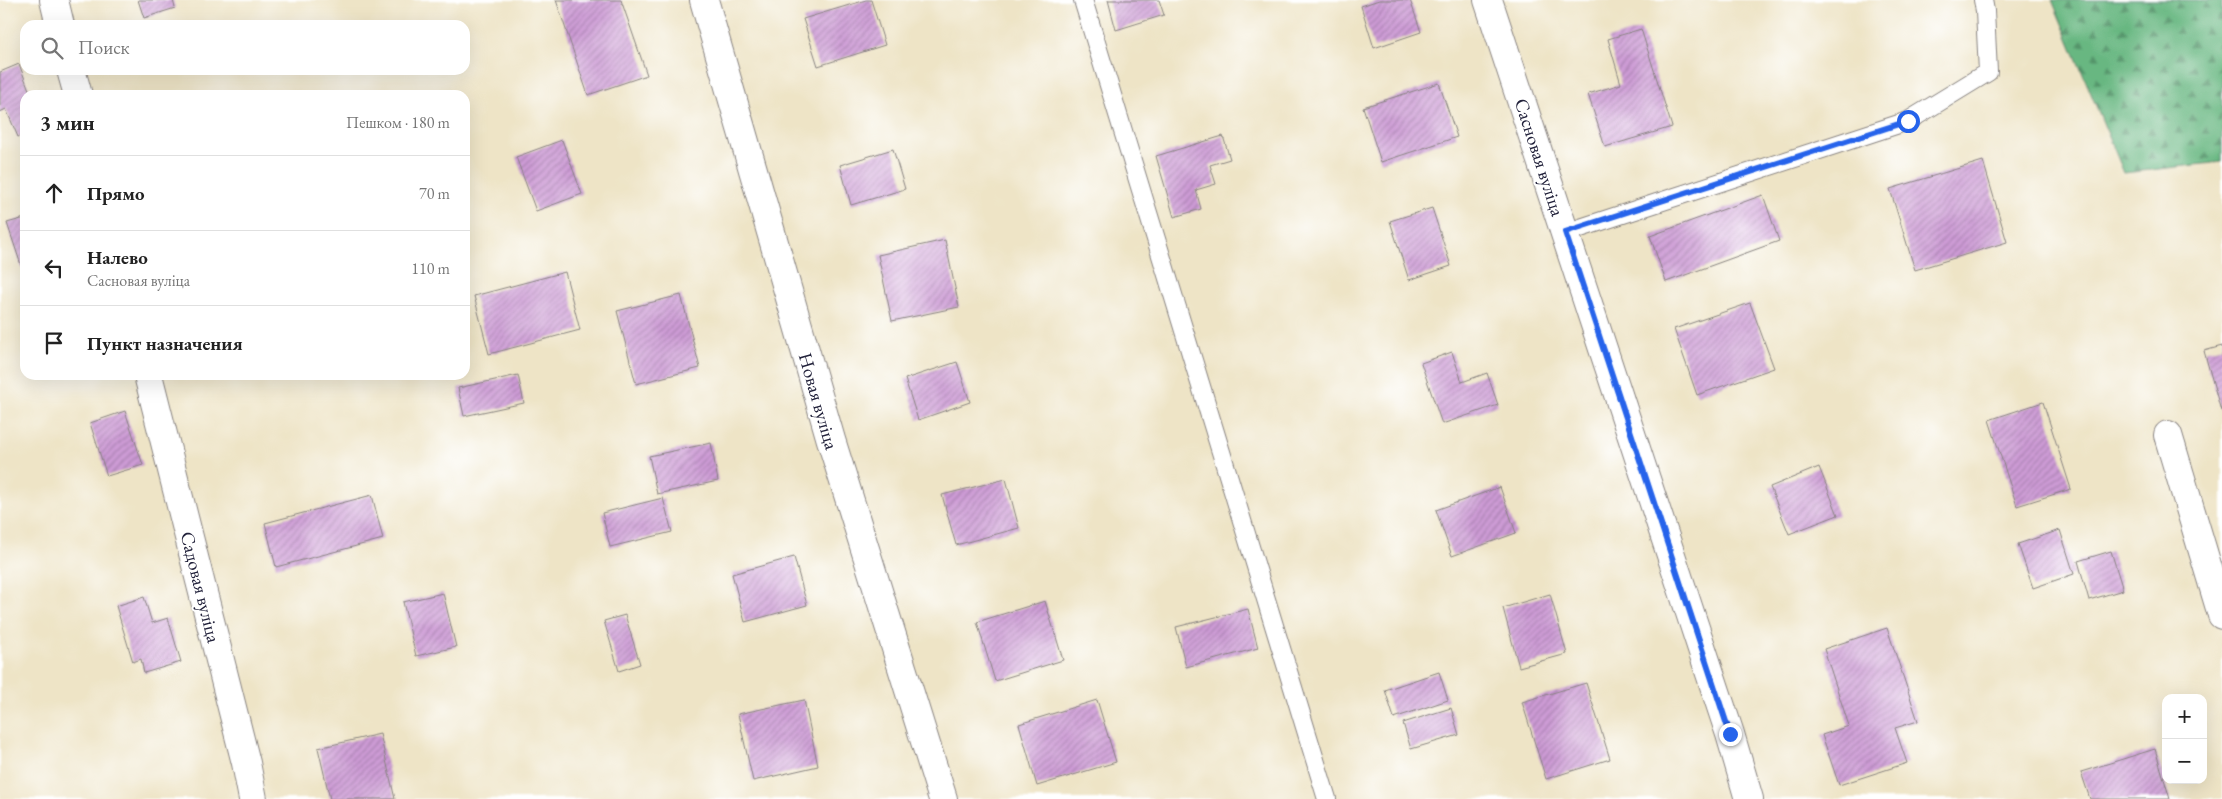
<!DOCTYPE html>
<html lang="ru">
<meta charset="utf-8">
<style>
body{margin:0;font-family:"EB Garamond",serif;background:#f2f2f2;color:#222}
.controls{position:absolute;right:15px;bottom:15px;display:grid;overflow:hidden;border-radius:10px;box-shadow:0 5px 20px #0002}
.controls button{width:45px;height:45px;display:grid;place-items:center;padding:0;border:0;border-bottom:1px solid #e0e0e0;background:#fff;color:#222;font:25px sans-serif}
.stop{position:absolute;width:15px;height:15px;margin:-11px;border:4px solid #2563eb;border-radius:50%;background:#fff}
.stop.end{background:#2563eb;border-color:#fff;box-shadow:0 1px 5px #0008}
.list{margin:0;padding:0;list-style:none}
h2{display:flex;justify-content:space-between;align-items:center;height:65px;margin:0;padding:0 20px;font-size:21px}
h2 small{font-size:16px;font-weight:400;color:#767676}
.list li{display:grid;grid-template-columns:32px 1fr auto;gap:15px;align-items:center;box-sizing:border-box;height:75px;padding:0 20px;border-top:1px solid #e0e0e0}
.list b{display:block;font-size:19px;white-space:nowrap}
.list p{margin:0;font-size:16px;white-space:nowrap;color:#767676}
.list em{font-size:16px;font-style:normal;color:#767676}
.icon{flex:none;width:28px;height:28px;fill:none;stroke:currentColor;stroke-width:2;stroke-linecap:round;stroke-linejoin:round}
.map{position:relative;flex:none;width:2222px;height:799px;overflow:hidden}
.search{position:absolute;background:#fff;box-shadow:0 5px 20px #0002;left:20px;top:20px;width:450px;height:55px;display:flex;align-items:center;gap:12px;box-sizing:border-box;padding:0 18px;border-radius:15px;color:#767676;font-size:19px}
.panel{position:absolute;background:#fff;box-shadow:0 5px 20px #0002;left:20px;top:90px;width:450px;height:290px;border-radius:15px}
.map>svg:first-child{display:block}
</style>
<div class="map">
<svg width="2222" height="799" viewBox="0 0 2222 799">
<defs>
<pattern id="forest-firs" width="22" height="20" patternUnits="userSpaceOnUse" patternTransform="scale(1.25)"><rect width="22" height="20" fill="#68b781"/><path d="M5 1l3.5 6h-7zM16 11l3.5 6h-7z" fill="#55946b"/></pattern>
<pattern id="building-hatch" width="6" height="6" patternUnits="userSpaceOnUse" patternTransform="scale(1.25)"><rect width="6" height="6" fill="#cd9bd5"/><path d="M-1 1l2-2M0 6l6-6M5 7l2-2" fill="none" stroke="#a67eae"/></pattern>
</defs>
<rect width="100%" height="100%" fill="#fff"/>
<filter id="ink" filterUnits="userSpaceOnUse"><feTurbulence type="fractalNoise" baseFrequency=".02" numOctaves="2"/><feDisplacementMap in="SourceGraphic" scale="10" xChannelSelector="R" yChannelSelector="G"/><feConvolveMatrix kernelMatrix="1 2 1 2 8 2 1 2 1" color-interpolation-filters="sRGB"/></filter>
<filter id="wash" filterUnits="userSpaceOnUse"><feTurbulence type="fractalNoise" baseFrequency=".0096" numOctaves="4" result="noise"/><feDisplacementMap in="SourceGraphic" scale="20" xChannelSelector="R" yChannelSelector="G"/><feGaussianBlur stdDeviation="1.12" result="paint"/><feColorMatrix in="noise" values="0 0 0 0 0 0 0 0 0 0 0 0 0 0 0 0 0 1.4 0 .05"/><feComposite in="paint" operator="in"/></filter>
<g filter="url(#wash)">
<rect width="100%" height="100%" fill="#eee4c6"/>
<!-- forest -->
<path fill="url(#forest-firs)" stroke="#456c5e" d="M2052 0H2222V162L2124 173Z"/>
<g id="blocks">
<!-- building -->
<path fill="url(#building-hatch)" d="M138 0H173L175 8 144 18Z
M556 0H621L647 75 588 95Z
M866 0H871L885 45 818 66 803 19Z
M1108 0H1159L1164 15 1116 30Z
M1379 0H1410L1421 32 1374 48 1361 6Z
M1641 29 1672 127 1605 147 1588 94 1621 84 1608 39Z
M19 64 31 95H25V134L18 137 6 109 0 112V72Z
M1439 83 1457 137 1381 162 1363 107Z
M1223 136 1230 159 1210 165 1216 184 1196 190 1201 209 1174 217 1156 156Z
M562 140 582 194 536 211 516 157Z
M893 149 905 189 851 205 840 165Z
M1983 161 2007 242 1915 270 1890 189Z
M1763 195 1779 241 1666 282 1650 236Z
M1432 208 1451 266 1409 280 1390 221Z
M25 218V277L7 223Z
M945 240 959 307 892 321 878 255Z
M565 272 580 330 489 354 474 296Z
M681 295 700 368 636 384 617 311Z
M1750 303 1774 368 1697 395 1674 329Z
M2222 346V411H2221L2204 351Z
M1452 352 1462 382 1487 373 1498 405 1442 424 1421 363Z
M957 362 970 402 918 420 905 379Z
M518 375 524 403 464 416 458 388Z
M2043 402 2071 489 2017 506 1989 420Z
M125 411 143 465 107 476 90 423Z
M711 443 718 481 657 494 649 456Z
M1819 467 1838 515 1789 534 1770 487Z
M1006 479 1019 528 956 545 942 495Z
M1500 487 1516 533 1452 556 1436 510Z
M372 495 383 539 276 567 265 523Z
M663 498 672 532 610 547 602 513Z
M2060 530 2074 574 2033 588 2018 544Z
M2111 551 2123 590 2089 600 2078 561Z
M794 557 807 605 745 622 732 574Z
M443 593 456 647 416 656 403 602Z
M1550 594 1567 654 1519 667 1503 608Z
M144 597 152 623 168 618 181 662 144 673 141 659 133 662 116 606Z
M1045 601 1063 660 995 681 977 622Z
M1248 609 1258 648 1186 667 1176 627Z
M625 615 640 664 619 671 604 621Z
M1887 628 1918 721 1895 728 1907 763 1839 785 1822 735 1849 726 1824 649Z
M1439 672 1448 700 1394 718 1385 690Z
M1586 683 1610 759 1546 779 1522 702Z
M804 700 818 766 753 781 738 714Z
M1097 700 1116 762 1037 786 1019 724Z
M1451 708 1459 735 1411 749 1403 723Z
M380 734 395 799H330L318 748Z
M2155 749 2170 799H2090L2081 772Z"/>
</g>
</g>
<g filter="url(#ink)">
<use href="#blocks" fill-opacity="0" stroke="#888380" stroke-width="1"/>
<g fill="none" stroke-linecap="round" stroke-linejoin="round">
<!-- service casing -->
<g stroke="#888380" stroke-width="20">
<path id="service" d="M1083 0 1327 799
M1565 233 1908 121 1988 72 1985 11 1983 0"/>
</g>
<!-- minor casing -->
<g stroke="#888380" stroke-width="30">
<path id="minor" d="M54 0 60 25
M704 0 831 440 943 799
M1488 0 1730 734 1749 799
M71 70 78 95
M148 375 246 763 253 799
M2168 435 2222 615"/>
</g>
<!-- service -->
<use href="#service" stroke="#fff" stroke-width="18"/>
<!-- minor -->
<use href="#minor" stroke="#fff" stroke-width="28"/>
</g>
</g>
<g fill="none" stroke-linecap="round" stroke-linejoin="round" filter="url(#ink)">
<!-- route -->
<path stroke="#2563eb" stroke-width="6" d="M1730 734 1565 232 1908 121"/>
</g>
<g text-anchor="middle" stroke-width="4" stroke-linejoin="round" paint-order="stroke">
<!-- street labels -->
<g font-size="19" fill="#22223b" stroke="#fff">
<text transform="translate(1540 157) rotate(72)" y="7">Сасновая вуліца</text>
<text transform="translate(819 401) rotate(74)" y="7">Новая вуліца</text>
<text transform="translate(201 587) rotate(76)" y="7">Садовая вуліца</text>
</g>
</g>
</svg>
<div class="controls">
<button>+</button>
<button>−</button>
</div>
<div class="stop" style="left:1908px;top:121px"></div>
<div class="stop end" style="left:1730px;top:734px"></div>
<div class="search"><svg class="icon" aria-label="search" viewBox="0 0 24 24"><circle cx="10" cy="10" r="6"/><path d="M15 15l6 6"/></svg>Поиск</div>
<section class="panel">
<h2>3 мин<small>Пешком · 180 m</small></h2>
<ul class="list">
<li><svg class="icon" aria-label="ahead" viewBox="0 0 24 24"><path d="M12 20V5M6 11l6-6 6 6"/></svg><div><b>Прямо</b></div><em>70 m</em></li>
<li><svg class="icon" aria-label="left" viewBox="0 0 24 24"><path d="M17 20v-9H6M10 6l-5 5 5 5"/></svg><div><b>Налево</b><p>Сасновая вуліца</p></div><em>110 m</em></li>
<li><svg class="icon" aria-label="arrive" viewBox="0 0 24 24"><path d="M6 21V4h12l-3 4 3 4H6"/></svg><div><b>Пункт назначения</b></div></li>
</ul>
</section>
</div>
